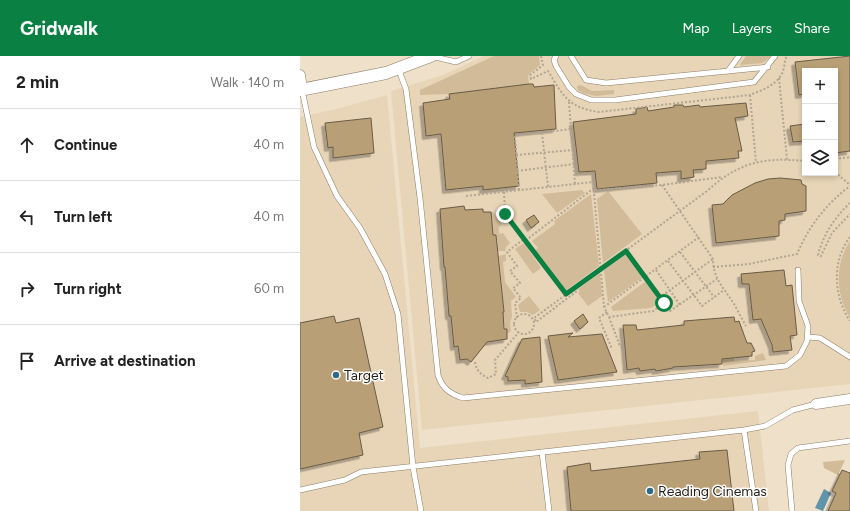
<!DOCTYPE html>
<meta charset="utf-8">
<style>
body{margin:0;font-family:Figtree,sans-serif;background:#f6f6f6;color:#222}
.controls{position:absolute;right:12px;top:12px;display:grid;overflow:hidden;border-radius:0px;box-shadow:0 2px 6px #0003}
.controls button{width:36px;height:36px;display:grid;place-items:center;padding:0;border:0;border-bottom:1px solid #e0e0e0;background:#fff;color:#222;font:20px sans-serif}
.stop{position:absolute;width:12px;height:12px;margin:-9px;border:3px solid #0b8043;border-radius:50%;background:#fff}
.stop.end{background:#0b8043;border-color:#fff;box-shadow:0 1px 4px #0008}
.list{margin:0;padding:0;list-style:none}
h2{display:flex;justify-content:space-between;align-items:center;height:52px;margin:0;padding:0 16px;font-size:17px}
h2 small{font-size:13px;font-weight:400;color:#767676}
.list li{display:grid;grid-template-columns:26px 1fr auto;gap:12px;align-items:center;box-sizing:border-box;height:72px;padding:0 16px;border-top:1px solid #e0e0e0}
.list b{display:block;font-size:15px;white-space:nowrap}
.list em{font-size:13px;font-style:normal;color:#767676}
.icon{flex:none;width:22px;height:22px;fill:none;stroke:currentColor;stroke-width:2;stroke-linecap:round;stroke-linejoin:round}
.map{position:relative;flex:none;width:550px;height:455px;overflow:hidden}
header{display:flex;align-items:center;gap:24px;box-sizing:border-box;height:56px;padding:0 20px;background:#0b8043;color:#fff}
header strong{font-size:19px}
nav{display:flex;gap:22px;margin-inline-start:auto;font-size:14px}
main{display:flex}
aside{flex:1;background:#fff}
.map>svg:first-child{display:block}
</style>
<header>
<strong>Gridwalk</strong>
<nav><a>Map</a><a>Layers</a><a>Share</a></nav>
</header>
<main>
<aside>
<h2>2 min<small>Walk · 140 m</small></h2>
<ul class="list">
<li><svg class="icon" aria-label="ahead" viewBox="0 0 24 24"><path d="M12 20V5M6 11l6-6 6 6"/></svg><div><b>Continue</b></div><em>40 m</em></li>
<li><svg class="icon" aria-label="left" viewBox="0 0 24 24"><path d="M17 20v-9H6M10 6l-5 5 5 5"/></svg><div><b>Turn left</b></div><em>40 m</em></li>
<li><svg class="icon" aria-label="right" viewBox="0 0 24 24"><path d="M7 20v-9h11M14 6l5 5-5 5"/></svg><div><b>Turn right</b></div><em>60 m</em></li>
<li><svg class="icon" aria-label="arrive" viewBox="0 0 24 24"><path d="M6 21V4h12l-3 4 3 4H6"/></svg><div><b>Arrive at destination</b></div></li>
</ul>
</aside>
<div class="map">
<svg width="550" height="455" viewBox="0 0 550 455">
<defs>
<filter id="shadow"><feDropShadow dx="-3.5" dy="3.5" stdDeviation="0" flood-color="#0004"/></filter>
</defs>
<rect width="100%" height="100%" fill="#efe0c9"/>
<!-- built -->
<path fill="#e8d5b7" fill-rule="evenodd" d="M184 0H550V328L122 374 91 35 143 19ZM505 15H535V117H505Z
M87 39 120 392 458 355 469 455H0V61L40 52Z"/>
<!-- green -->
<path fill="#d1bb99" d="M194 0H239L240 9 228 19 229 28 149 38 120 39V34Z
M446 0H471L463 7 440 9Z
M281 29 292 35 314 34V38L296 40 283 37 278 34 277 30Z
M282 134 285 137 257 157 242 138Z
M308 135 342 178 303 207 297 143Z
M291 138 299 210 265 235 235 194 238 192 232 185 255 168 254 165Z
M191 156H193L202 169 199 171V178L203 177 210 187 206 191 205 195H198L197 179H193Z
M550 185V262C536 239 534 209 550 185Z
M224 187 241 212 233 218 215 193Z
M206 198V205L203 206 205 226 216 241 211 245 212 261 210 267 211 275 207 278 200 256 204 255 199 200Z
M326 198 343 221 308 246 304 214Z
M300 217 302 240 288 250 278 237 280 235 278 233Z
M346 225 361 245 351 252 313 255 311 251Z
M229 240 240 254 233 259 227 256H220L218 249Z
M463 297 466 304 423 310 422 303 434 302V305L455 304V300Z
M545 404 538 419 524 412 523 406Z"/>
<!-- water -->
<path fill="#6094aa" d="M524 433 531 437 523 455 515 452Z"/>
<!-- building -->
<path fill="#b99f75" stroke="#685b47" filter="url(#shadow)" d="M550 0V95L535 97V15H505V38L499 39 495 6Z
M229 28H233L234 31 254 29 256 73 214 77 219 130 183 134V130L146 134 141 78 126 80 123 47 150 43 149 38Z
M446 47 448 60 435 62 442 95H438L439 102 406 105V113L393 114 394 121 381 123V115L356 117 357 127 297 133 295 115 279 116 273 66 336 58V53L347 51 348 55 374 51V49H383L384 51 399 49 400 51Z
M71 62 74 97 33 102V91L28 92 25 67Z
M505 68V85L493 86 490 70Z
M480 122 501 124 502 128 506 130V155L485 158V164L479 165V180L416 187 412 149 423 148 432 139 455 127 468 123Z
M164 150 165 154 183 153V156H191L193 179H196L204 256H203L204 273H207V283L187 286 171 306 167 303 160 304 158 290 154 291 151 260H149L145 211H144L140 153Z
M234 159 239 166 231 172 226 164Z
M484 214 486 230 492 229 497 279 490 280 492 294 473 296 472 289 461 263 453 264 449 228H442L441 218Z
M283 258 288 266 280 273 274 265Z
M34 260 36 267 59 262 83 371 59 377 63 399 0 413V267Z
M434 261 435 266 439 265 447 287H451L455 295 452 296V300L422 303V308L373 311V312L356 315 355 313 340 315 339 312 327 314 323 269H336L337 274 384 269V265Z
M273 277 268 281 302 278 317 316 258 324 248 280Z
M240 281 242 326 225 328V324L208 325V321L205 320 222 283Z
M427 394 434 455H271L267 411 290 407 291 415 400 403 399 396Z
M542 414 550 417V455H528L536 437 532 435Z"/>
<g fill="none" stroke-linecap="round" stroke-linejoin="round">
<!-- service casing -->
<g stroke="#8a7d68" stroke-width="6">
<path id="service" d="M131 0 156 6 169 0
M256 0 254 4 256 10 269 31 276 38 291 44H315L454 26 475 0
M271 0 286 24 306 27 468 11
M98 12 106 33 120 142 138 319C142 332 150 338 163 342L486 310 500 299 507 285 508 270 499 245 498 214
M428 15 439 0
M2 34 14 91 37 140 60 172 85 218 98 258 113 411 121 455
M508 281 520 282 550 301
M444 374 456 455
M242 396 249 455
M0 434 45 424 61 416 444 374 465 370 493 354 516 348
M492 455 488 409 491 398 498 392 550 385"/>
</g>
<!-- minor casing -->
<g stroke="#8a7d68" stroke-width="11">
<path id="minor" d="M0 19 2 33
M516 348 550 343"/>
</g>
<!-- tertiary casing -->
<g stroke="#8a7d68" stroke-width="13">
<path id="tertiary" d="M0 34 86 17 131 0"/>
</g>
<!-- path -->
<path stroke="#b1a593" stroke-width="2" stroke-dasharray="2 2" stroke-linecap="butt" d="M241 0 243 9 230 19 231 23 248 15C263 40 269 52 299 56L450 39C462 34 478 29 483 15 485 10 484 5 487 0
M479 22 487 104
M450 39 456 107
M269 46 275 128
M242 77 248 131
M216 99 273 94
M535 103 550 101
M217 115 274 108
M535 116 550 129
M362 129 413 203C413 223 424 232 434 248 438 255 442 263 446 270
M219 134 215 80 271 73
M204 136 205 158 224 184
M166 140 293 126 304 251 309 261 353 255 364 247 370 255 417 223
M550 147C535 161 523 179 518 199L521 200 532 177 550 158
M550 181C531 206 534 241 550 265
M326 195 363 248
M380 196 414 241
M368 205 402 250 424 234
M413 211 449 208 497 198C509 170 526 148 550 130
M356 214 380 249
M275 232 277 235 236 266 234 262 407 135C439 106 463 101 505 105
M266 238 225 185 294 132 297 134 362 129 422 121
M359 242 413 203
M304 251 399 181
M307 256 299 262 312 293
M214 268a10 10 0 1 1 20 0a10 10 0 1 1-20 0Z
M309 261 320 290
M217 262 215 247 221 242 213 232 220 227 210 215 217 210 207 196 224 183
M175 306C176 314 181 319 188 322L196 318 195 304 219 276"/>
<!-- service -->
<use href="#service" stroke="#fff" stroke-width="5"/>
<!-- minor -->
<use href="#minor" stroke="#fff" stroke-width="10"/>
<!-- tertiary -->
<use href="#tertiary" stroke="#fff" stroke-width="12"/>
</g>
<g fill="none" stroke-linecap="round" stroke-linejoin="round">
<!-- route -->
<path stroke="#0b8043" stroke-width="5" d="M205 158 266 238 326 195 364 247"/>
</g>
<!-- markers -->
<g fill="#2e6a82" stroke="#fff" stroke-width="1.5">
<circle cx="36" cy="319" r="4"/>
<circle cx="350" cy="435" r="4"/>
</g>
<g text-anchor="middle" stroke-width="3" stroke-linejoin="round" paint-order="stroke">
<!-- poi labels -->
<g font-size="14" fill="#241f17" stroke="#fff" text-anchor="start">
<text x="44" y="324">Target</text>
<text x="358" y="440">Reading Cinemas</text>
</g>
</g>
</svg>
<div class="controls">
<button>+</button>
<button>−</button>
<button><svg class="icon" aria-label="layers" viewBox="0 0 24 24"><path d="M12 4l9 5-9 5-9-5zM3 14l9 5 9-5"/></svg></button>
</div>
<div class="stop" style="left:364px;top:247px"></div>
<div class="stop end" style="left:205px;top:158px"></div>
</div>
</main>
